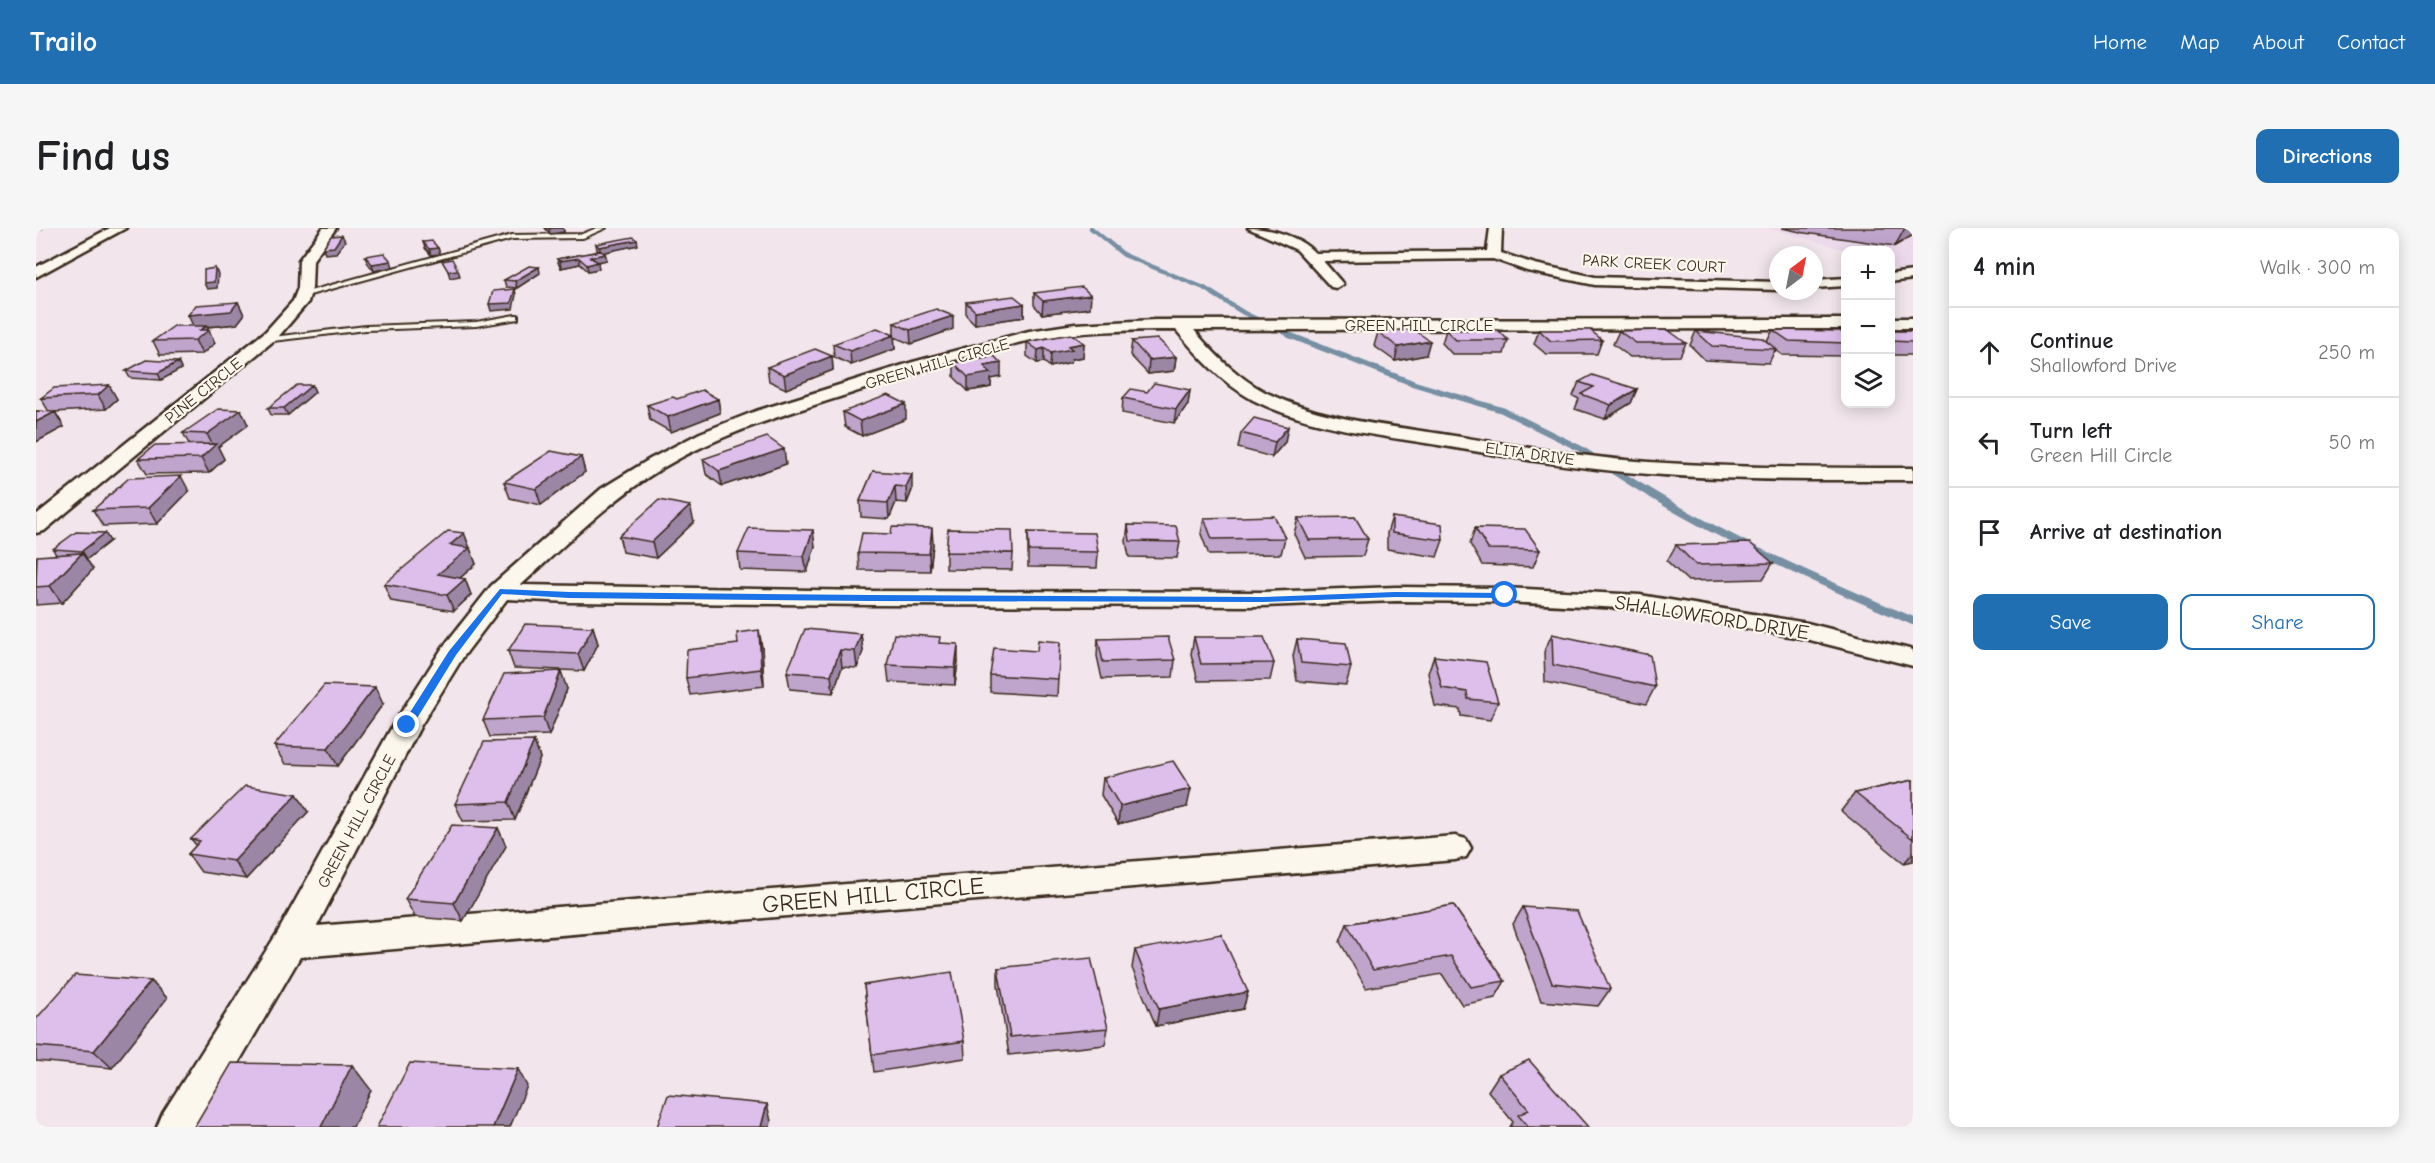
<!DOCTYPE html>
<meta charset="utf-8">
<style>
body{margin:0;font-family:"Comic Neue",sans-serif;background:#f6f6f6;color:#202124}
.controls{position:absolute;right:18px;top:18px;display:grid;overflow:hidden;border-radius:12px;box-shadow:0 3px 15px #0003}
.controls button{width:54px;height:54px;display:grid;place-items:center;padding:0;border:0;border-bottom:2px solid #e0e0e0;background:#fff;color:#202124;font:30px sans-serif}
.compass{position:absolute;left:1733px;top:18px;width:54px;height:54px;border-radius:50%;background:#fff;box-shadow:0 3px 15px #0003;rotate:32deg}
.stop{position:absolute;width:18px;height:18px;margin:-14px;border:4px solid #1a73e8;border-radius:50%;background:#fff}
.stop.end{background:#1a73e8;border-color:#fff;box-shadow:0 2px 6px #0008}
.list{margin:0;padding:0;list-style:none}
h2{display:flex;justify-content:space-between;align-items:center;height:78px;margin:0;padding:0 24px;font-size:26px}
h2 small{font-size:20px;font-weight:400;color:#757577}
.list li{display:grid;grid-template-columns:39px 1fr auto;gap:18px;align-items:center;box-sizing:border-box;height:90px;padding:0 24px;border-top:2px solid #e0e0e0}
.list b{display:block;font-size:22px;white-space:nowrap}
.list p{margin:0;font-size:20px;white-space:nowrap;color:#757577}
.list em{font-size:20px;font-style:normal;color:#757577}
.actions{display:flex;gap:12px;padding:18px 24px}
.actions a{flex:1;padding:14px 0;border:2px solid #1f6fb2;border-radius:12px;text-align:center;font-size:21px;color:#1f6fb2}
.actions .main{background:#1f6fb2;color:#fff}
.icon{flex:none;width:33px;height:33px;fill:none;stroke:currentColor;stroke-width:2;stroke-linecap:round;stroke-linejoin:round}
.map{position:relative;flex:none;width:1877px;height:899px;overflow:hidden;border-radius:12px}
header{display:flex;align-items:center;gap:36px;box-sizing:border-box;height:84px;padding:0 30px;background:#1f6fb2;color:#fff}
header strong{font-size:28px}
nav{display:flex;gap:33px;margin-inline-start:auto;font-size:21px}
.intro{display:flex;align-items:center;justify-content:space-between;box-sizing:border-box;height:144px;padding:0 36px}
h1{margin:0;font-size:42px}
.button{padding:15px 27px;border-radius:12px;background:#1f6fb2;color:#fff;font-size:21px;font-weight:700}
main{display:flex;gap:36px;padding:0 36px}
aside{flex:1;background:#fff;border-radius:12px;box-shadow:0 3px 15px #0003}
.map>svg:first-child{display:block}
</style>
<header>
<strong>Trailo</strong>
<nav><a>Home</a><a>Map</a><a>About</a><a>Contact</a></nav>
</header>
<div class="intro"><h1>Find us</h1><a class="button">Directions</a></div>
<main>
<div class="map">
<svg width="1877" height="899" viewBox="0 0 1877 899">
<rect width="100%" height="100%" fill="#f2e6ec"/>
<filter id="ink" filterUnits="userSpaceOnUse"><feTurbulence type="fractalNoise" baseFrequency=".0167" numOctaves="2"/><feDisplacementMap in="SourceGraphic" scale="12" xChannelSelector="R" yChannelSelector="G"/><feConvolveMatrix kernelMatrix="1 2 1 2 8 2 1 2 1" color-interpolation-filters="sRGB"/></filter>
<g filter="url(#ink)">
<!-- built -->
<path fill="#ecdaec" d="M1731 0H1877V49L1855 40 1854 22H1810Z"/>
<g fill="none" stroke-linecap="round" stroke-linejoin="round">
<!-- stream-far2 -->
<path stroke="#768fa3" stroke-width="4.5" d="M1055 0 1088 27 1168 60 1208 85 1256 108"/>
<!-- stream-far1 -->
<path stroke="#768fa3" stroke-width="6" d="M1253 107 1379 156 1466 182 1545 221 1579 243"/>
<!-- stream -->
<path stroke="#768fa3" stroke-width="8" d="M1577 242C1671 304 1773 349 1877 393"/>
<!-- lane casing -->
<g stroke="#3b2a1e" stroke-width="4">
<path id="lane" d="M0 0H5L0 3Z
M561 0H570L547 10 476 11 270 68 263 66 476 7 546 6Z
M479 87H482V91L440 98 330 102 228 114 224 112 228 110 330 98 440 94Z"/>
</g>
<!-- street casing -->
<g stroke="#3b2a1e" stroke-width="5">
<path id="street" d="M74 0H90L0 49V39Z
M287 0H300L277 32 276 60 272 74 242 109 8 303 0 305V287L230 103 257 73 262 60 263 32Z
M1212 0C1234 0 1263 8 1279 25L1451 23 1454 0H1466L1465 25 1499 36 1559 49 1742 54V62L1559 57 1491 43 1457 31 1287 33 1307 56 1300 60 1295 59 1261 22Z
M1877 43V51L1854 54V46Z
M1810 50V58L1778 60V52Z
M1854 90H1877V100H1854Z
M1810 91V101L1158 102C1178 126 1201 149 1229 164 1283 191 1347 197 1406 206 1475 217 1544 229 1613 234 1701 240 1789 240 1877 240V252C1789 252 1701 253 1613 246 1542 241 1472 229 1402 217 1340 207 1273 200 1217 172 1186 155 1163 129 1140 102 1092 102 1043 103 996 112 934 124 873 147 813 166 750 186 686 205 628 239 575 271 531 315 485 357L834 363 1227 364 1360 359 1469 360 1604 367 1771 395 1877 422V438L1770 411 1604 381 1469 374 1360 373 1227 378 834 377 533 374 471 371 427 429 385 497 281 698 1419 608 1430 611 1435 620 1430 629 1419 632 264 729 165 899H121L127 885 242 704 357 497 407 419 455 358 565 261 614 231 664 205 720 183 877 134 993 103 1039 96 1119 92Z"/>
</g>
<!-- lane -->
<use href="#lane" fill="#fbf7ec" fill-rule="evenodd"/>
<!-- street -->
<use href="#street" fill="#fbf7ec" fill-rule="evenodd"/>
</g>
<!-- wall -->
<path fill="#bfa4cb" stroke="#3b2a1e" stroke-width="1.5" d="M509 0H527L528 4 514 6Z
M1746 0H1877V7L1859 18 1769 5Z
M387 14 402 20 404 26 395 27 389 20Z
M560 16 602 17 567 24 569 26 571 32 561 34 563 41 552 43 544 36 525 40 523 37 521 31 563 23 561 22Z
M329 28 357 39 338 43 331 34Z
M504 45 481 60 470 59 468 52Z
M998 65 1054 80 1006 86 998 77Z
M202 74 208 87 201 96 171 99 179 115 166 126 124 127 117 113 158 98Z
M930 74 988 76V89L939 96 930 87Z
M858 95 917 101 875 116 858 109Z
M1410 102 1472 112 1468 126H1416L1406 115Z
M1503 102 1566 112 1561 126H1510L1498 116Z
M1737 102 1809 107V128L1746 127 1739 122 1733 135 1669 132 1654 117 1660 103 1730 114Z
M1583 103 1650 115 1644 128 1594 129 1577 116Z
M1854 103H1877V127H1854Z
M1342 104 1390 127 1359 133 1338 118Z
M858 107 859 121 815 137 798 129 797 116Z
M1096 113 1140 129 1138 143 1112 146 1094 127Z
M991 114 1048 115 1047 129 1036 131 1035 134 1014 139 1008 134 1001 135 991 128Z
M796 128 797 142 750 161 733 153 731 139Z
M142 134 145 141 125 152 94 150 90 143Z
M918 135 965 149 955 151V159L932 163 918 149Z
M1543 154 1601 161 1595 175 1569 191 1539 181 1543 171 1537 168Z
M73 157 81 171 70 181 19 184 28 199 0 214V183L13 184 5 170Z
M276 157 279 164 252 187H235L232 180Z
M1154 162 1152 176 1138 195 1086 185 1087 170 1111 164Z
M641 171H682L684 185 635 204 614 192 611 177Z
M205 182 212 197 182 219 188 231 173 245 111 246 102 231 153 216 147 205Z
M807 184 870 191 826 208 809 199Z
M1205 205 1249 214 1236 229 1202 220Z
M545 229 549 244 505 277 474 270 468 254Z
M667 231 750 236 686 258 670 246Z
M837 243 876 262 871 275 860 274 853 291 825 289 824 273Z
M153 263 121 296 67 298 57 282Z
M1356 289 1407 312 1401 329 1351 321V305Z
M1168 290 1249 310 1245 326 1173 327 1165 306Z
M1262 290 1332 311 1327 328 1269 329 1258 306Z
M658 294 620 330 587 324 583 308Z
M1092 297 1144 314 1141 330 1093 329 1090 313Z
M1439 300 1504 322 1497 339 1446 337 1434 316Z
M992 304 1062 324 1061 340 992 339Z
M428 305 440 336 424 350 429 351 435 367 418 383 355 373 348 356Z
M855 306 897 316 894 343 823 342 822 325Z
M74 313 51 331H50L57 341 26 375 0 377V329L20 327 17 321Z
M1640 317 1737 335 1727 351 1652 353 1631 333Z
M779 318 771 344 704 342 702 325Z
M910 324 977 325 976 342 910 341Z
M557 399 562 416 548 443 478 440 472 423Z
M825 406 827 423 821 440 806 439 797 465 754 461 751 444Z
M1516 406 1619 459 1610 476 1509 454 1508 424Z
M1158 409 1238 435 1234 452 1162 453 1155 426Z
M1062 411 1139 432 1137 449 1066 451 1061 428Z
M1261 411 1315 439 1310 457 1261 453 1257 428Z
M1024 414 1021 468 954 464V447L1001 423Z
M904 415 922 433 919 457 853 454 851 437Z
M702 416 726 419 728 458 654 467 650 450Z
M1398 428 1462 474 1454 492 1425 488 1424 481 1399 478 1392 445Z
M531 461 513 507 454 509 447 492Z
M347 476 302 538 249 536 238 518Z
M498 513 504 530 479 592 427 593 419 576Z
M1067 550 1151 579 1082 596 1065 567Z
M1877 552V633L1868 635 1805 583 1819 565Z
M272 584 210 651 165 644 152 626 160 617 155 611Z
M462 600 470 618 427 693 379 689 369 671Z
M1417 677 1469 753 1459 770 1426 777 1406 746 1330 760 1304 714 1311 696Z
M1487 679 1574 761 1562 778 1505 773 1477 696Z
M1099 722 1212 764 1207 781 1120 798 1096 740Z
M962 740 1072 800 1069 817 973 827 962 757Z
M115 753 131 770 76 840 0 833V791Z
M828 757 928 813 929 830 838 844Z
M1463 846 1552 899H1474L1477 894 1452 863Z"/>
<!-- shaded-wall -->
<path fill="#9b86a5" stroke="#3b2a1e" stroke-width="1.5" d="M517 0H527L528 4 514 6 513 1Z
M1869 0H1877V7L1859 18Z
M306 7 309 13 300 25 289 26 287 20Z
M601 12 602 17 565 25 563 19Z
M402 20 404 26 395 27 393 21Z
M569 26 571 32 556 35 554 29Z
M543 30 544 36 525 40 524 33Z
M355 33 357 39 338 43 336 36Z
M562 34 563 41 552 43 551 37Z
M503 39 504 45 481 60 479 53Z
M179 40 182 46 181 60 171 61 168 55Z
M422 42 424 48 414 50 412 43Z
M479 61 480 67 477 81 455 83 453 76Z
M1055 67 1054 80 1006 86 1007 73Z
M202 74 208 87 201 96 171 99 179 115 166 126 159 112 158 100 152 87Z
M988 76V89L939 96V83Z
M917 88V101L875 116 874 102Z
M858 107 859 121 815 137 814 123Z
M1394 113 1390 127 1359 133 1362 119Z
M1048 115 1047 129 1036 131 1035 134 1014 139 1015 125 1032 118Z
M1008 120V134L1001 135 1002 122Z
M796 128 797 142 750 161 748 147Z
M1140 129 1138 143 1112 146 1113 132Z
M142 134 145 141 125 152 122 145Z
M965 135V149L955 151V159L932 163V149L948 138Z
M73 157 81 171 70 181 62 167Z
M276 157 279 164 252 187 248 180Z
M1601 161 1595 175 1569 191 1575 177Z
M1154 162 1152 176 1138 195 1140 181Z
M682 171 684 185 635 204 632 189Z
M870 176V191L826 208 824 193Z
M205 182 212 197 182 219 188 231 173 245 165 230 177 218 171 206Z
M19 184 28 199 0 214V194Z
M1252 199 1249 214 1236 229 1239 214Z
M748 221 750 236 686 258 683 243Z
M545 229 549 244 505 277 500 261Z
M876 246V262L871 275 870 259Z
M145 248 153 263 121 296 112 280Z
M859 258 860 274 853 291 852 275Z
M654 278 658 294 620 330 616 314Z
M896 300 897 316 894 343 893 326Z
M777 302 779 318 771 344 768 328Z
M69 305 74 313 51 331 46 323Z
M428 305 440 336 409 363 402 346 414 317Z
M46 325 57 341 26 375 14 358Z
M429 351 435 367 418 383 411 367Z
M557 399 562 416 548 443 542 426Z
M723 402 726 419 728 458 725 441Z
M825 406 827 423 821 440 819 423Z
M922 416V433L919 457V440Z
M804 422 806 439 797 465 795 447Z
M525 443 531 461 513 507 507 490Z
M339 459 347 476 302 538 292 520Z
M498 513 504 530 479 592 472 574Z
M1155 561 1151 579 1082 596 1084 578Z
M261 566 272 584 210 651 198 633Z
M462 600 470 618 427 693 418 675Z
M1877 625V633L1868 635Z
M115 753 131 770 76 840 58 823Z
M1212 764 1207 781 1120 798 1123 781Z
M316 837 335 862 317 899H285Z
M482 841 491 858 474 899H457Z
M731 876 735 893 734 899H725Z"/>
<!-- building -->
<path fill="#debfec" stroke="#3b2a1e" stroke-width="1.5" d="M306 7 298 19 287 20 295 8Z
M597 9 601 12 563 19 560 16Z
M396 13 402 20 393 21 387 14Z
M565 23 569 26 554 29 562 34 551 37 543 30 524 33 521 31Z
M348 25 355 33 336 36 329 28Z
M416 31 422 42 412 43 406 33Z
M493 38 503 39 479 53 468 52Z
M179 40 178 54 168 55V42Z
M1046 59 1055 67 1007 73 998 65Z
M479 61 475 75 453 76 457 63Z
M978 68 988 76 939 83 930 74Z
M202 74 195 83 152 87 160 77Z
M900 81 917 88 874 102 858 95Z
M138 98H171L164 102H173L159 112 117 113Z
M841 100 858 107 814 123 797 116Z
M1377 101 1394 113 1362 119 1342 104Z
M1410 102H1462L1472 112H1420Z
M1503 102H1554L1566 112 1515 113Z
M1632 102 1650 115H1600L1583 103Z
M1737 102 1804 103 1809 107V115L1753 113Z
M1660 103 1726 110 1740 121 1676 118Z
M1854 103H1877V114L1854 113Z
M1035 106 1048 115 1032 118 1036 121 1015 125 1008 120 1002 122 991 114Z
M1122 111 1140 129 1113 132 1096 113Z
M779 121 796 128 748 147 731 139Z
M958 128 965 135 948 138 955 145 932 149 918 135Z
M110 132 142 134 122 145 90 143Z
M1556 147 1601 161 1575 177 1545 166 1558 159 1543 154Z
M1118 155 1154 162 1140 181 1087 170 1095 161 1111 164Z
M73 157 62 167 5 170 18 160Z
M261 157H276L248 180H232Z
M666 162 682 171 632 189 611 177 637 169 641 171Z
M852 167 870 176 824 193 807 184Z
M182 181 205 182 171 206 147 205Z
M0 183 19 184 0 194Z
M1218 190 1252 199 1239 214 1205 205Z
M731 209 748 221 683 243 667 231Z
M180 216 165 230 102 231 119 217Z
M515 223 545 229 500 261 468 254Z
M837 243 876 246 870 259 859 258 852 275 824 273Z
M145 248 112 280 57 282 93 250Z
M623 272 654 278 616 314 583 308Z
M1238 288 1249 310 1176 311 1168 290Z
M1319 289 1332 311 1273 312 1262 290Z
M1356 289 1406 296 1407 312 1356 305Z
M1092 297 1140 298 1144 314 1094 313Z
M856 299 896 300 893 326 822 325 826 305 855 306Z
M713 300 777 302 768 328 702 325Z
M1439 300 1489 301 1504 322 1452 321Z
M912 301 976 302 977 325 910 324Z
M412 303 428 305 414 317 434 320 402 346 429 351 411 367 348 356Z
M40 304 69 305 46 323 17 321Z
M992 304 1059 305 1062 324 993 323Z
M1714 315 1737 335 1660 337 1640 317Z
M46 325 14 358 0 359 1 328Z
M489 396 557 399 542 426 472 423Z
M769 401 825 406 819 423 804 422 795 447 751 444Z
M723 402 725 441 650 450 651 422 702 416 701 405Z
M858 406 904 409 903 415 922 416 919 440 851 437Z
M1516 406 1614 427 1619 459 1517 437Z
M1132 409 1139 432 1067 434 1062 411Z
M1158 409H1228L1238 435 1165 436Z
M1261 411 1310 415 1315 439 1265 435Z
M1002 412 1024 414 1022 451 954 447 958 420 1001 423Z
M1398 428 1450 434 1462 474 1432 471 1431 464 1406 460Z
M525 443 507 490 447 492 468 446Z
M288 457 339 459 292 520 238 518Z
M498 513 472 574 419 576 448 514Z
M1137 533 1155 561 1084 578 1067 550Z
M1877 552V611L1819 565Z
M209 558 261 566 198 633 152 626 164 613 155 611Z
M416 597 462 600 418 675 369 671Z
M1417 677 1469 753 1435 759 1415 728 1337 742 1311 696Z
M1487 679 1541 683 1574 761 1516 755Z
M1185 706 1212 764 1123 781 1099 722Z
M1055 730 1072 800 974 809 962 740Z
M916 744 928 813 836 827 828 757Z
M39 747 115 753 58 823 0 818V791Z
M1493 832 1552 899H1492L1482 887 1493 882 1463 846Z
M196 835 316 837 285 899H158Z
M374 835 482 841 457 899H341Z
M632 867 731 876 725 899H621Z"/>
</g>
<!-- route -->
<path fill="#1a73e8" d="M464 361 533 364 834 367 1227 369 1359 364 1469 365 1474 367 1469 370 1359 369 1227 374 834 373 533 370 466 366 420 427 375 500H368L366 497 413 423Z"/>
<g text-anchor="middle" stroke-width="4.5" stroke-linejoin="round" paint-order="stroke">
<!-- far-street labels -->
<g font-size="16" fill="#3b2a1e" stroke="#fbf7ec">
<text transform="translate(1618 35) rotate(3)" y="6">PARK CREEK COURT</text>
<text x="1383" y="103">GREEN HILL CIRCLE</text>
<text transform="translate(901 135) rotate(-16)" y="6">GREEN HILL CIRCLE</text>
<text transform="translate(167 162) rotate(-39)" y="6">PINE CIRCLE</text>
<text transform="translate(1494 225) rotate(8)" y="6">ELITA DRIVE</text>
<text transform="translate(320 593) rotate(-62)" y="6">GREEN HILL CIRCLE</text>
</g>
<!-- street labels -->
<g font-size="20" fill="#3b2a1e" stroke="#fbf7ec">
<text transform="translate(1676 389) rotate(9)" y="7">SHALLOWFORD DRIVE</text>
</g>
<!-- near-street labels -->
<g font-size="24" fill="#3b2a1e" stroke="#fbf7ec">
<text transform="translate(837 667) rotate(-5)" y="8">GREEN HILL CIRCLE</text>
</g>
</g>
</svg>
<div class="controls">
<button>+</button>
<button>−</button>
<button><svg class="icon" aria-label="layers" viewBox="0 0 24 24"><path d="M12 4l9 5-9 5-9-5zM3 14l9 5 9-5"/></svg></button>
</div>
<svg class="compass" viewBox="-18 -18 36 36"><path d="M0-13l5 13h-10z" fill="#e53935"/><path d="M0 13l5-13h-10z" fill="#757577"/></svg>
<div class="stop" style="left:1469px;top:367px"></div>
<div class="stop end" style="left:371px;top:497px"></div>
</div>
<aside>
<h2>4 min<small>Walk · 300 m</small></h2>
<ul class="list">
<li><svg class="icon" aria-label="ahead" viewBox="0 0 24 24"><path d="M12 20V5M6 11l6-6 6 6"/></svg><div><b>Continue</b><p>Shallowford Drive</p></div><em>250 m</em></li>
<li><svg class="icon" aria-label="left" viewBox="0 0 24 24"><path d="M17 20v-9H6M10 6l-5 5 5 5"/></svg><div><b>Turn left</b><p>Green Hill Circle</p></div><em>50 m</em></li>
<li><svg class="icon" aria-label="arrive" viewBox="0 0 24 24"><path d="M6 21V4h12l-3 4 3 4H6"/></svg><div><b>Arrive at destination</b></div></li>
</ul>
<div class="actions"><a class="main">Save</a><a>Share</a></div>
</aside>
</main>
